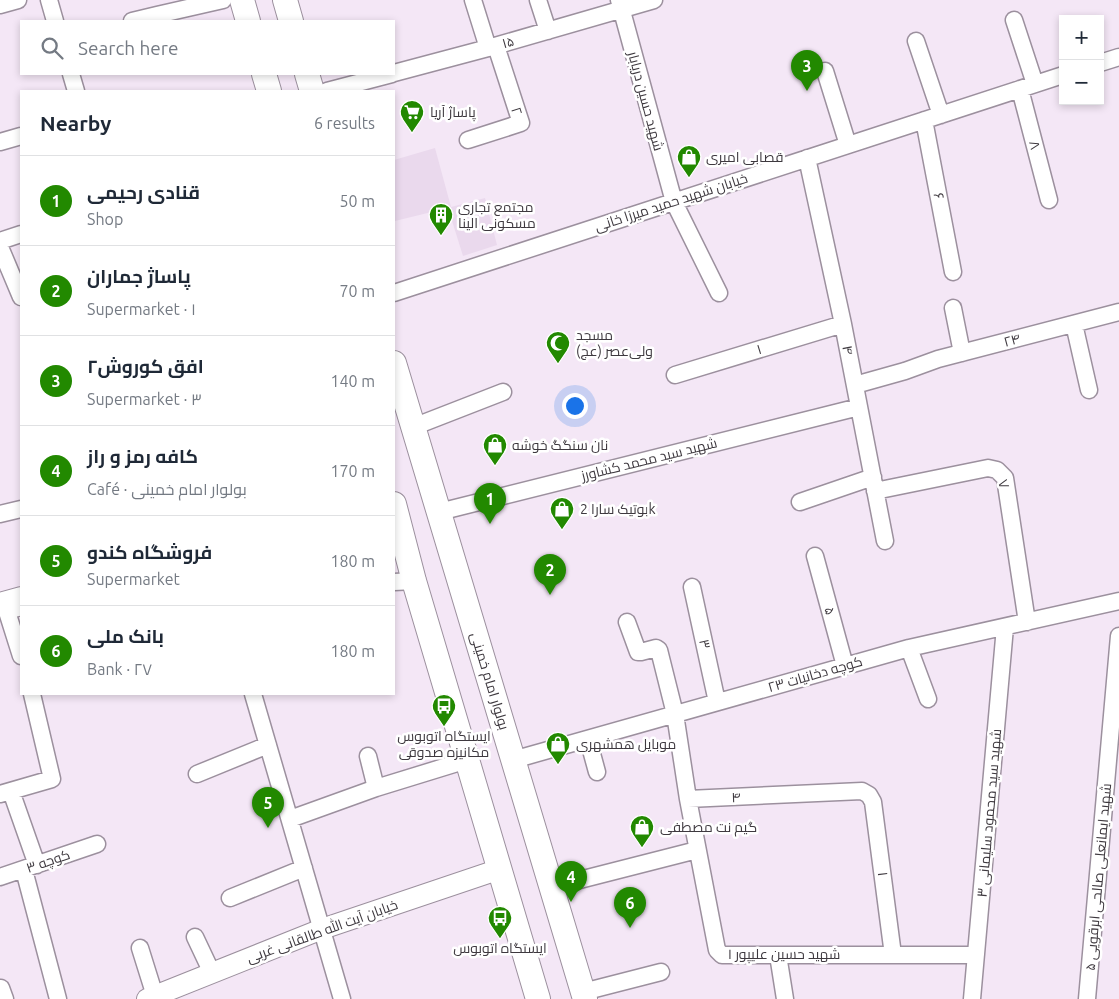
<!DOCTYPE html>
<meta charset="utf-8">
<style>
body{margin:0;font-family:Ubuntu,Cairo,sans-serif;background:#f2f2f3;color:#1f2937}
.controls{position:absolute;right:15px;top:15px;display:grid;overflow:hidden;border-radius:0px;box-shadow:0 2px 8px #0003}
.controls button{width:45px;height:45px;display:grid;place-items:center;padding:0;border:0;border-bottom:1px solid #e0e1e3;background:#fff;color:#1f2937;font:25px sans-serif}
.you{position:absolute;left:574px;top:405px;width:18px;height:18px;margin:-12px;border:4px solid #fff;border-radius:50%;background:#1a73e8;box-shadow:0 0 0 8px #1a73e833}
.badge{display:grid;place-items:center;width:32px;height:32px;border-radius:50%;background:#228900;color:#fff;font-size:16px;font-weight:700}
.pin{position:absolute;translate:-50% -41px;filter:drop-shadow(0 1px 2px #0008)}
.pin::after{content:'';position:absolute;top:26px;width:18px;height:15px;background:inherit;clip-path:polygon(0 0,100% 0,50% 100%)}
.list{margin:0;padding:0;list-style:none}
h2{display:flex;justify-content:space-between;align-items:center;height:65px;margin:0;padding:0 20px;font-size:21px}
h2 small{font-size:16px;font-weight:400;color:#747a83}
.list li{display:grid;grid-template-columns:32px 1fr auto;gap:15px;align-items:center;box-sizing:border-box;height:90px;padding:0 20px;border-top:1px solid #e0e1e3}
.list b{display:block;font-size:19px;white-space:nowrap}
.list p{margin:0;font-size:16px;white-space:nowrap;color:#747a83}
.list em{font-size:16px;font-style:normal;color:#747a83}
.icon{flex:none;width:28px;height:28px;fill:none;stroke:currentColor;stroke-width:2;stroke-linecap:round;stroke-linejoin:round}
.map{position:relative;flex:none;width:1119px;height:999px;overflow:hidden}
.search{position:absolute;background:#fff;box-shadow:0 2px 8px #0003;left:20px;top:20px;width:375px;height:55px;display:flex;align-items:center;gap:12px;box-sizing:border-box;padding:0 18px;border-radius:0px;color:#747a83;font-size:19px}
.panel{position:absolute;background:#fff;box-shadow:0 2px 8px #0003;left:20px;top:90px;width:375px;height:605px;border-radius:0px}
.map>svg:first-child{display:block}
</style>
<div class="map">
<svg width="1119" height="999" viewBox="0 0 1119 999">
<rect width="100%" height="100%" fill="#f4e7f6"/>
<!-- built -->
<path fill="#ead9ed" d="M435 148 451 207 485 198 497 245 463 256 448 208 395 221 394 217V160Z"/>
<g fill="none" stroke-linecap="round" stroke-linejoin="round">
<!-- service casing -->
<g stroke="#9c909e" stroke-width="11">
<path id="service" d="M5 615 21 611"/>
</g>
<!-- minor casing -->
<g stroke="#9c909e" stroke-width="19">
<path id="minor" d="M49 0 55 21
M473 0 488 48
M538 0 548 31
M619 0 674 202 719 293
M0 5 18 0
M1014 20 1035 84
M132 21 157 15 223 0
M916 41 941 115
M1100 63 1119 57
M825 71 848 145
M394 73 488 48 654 0
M71 74 76 91
M1020 89 1049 200
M327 91 392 74
M924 120 953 272
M468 140 521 123 496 46
M0 142 21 136
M807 158 843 324 885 541
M0 241 21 234
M0 247 21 297
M394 293 1063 75
M953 308 962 353
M1074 324 1089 390
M675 375 843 324
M855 385 905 371 938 359 1119 312
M413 427 503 392
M875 491 988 468 997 470 1005 478 1027 622
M800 502 873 477
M439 512 859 407
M0 514 21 509
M815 556 845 666
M394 582 414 581
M692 587 717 702
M4 602 21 656
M627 622 638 652H641L656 648 659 650 675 714 688 799 862 791 869 795 873 802 893 955
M909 648 928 699
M253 694 342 999
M588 739 597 772
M368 756 376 788
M513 760 909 648 1119 601
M197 774 268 745
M11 791 37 865
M0 794 52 779 32 694
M688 799 717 950 722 955H976
M290 819 376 788 467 760
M24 870 58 999
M0 877 97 844
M552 887 697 850
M230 898 304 868
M195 937 212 973
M140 948 155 996
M778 955 785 999
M1 988 5 999
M583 992 661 972
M972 999 1005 627
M1087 999 1119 636"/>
</g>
<!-- tertiary casing -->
<g stroke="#9c909e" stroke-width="22">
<path id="tertiary" d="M0 603 21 597
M147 999 322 929 500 869"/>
</g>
<!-- secondary casing -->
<g stroke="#9c909e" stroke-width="26">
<path id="secondary" d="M242 0 248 21
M285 0 291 21
M264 74 269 91
M307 74 312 91
M394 363 585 999
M394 504 414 581 538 999"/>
</g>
<!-- service -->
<use href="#service" stroke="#fff" stroke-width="9"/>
<!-- minor -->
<use href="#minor" stroke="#fff" stroke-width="16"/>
<!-- tertiary -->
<use href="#tertiary" stroke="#fff" stroke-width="20"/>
<!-- secondary -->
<use href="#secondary" stroke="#fff" stroke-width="24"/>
</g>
<!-- icons -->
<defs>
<g id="supermarket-pin" transform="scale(1.25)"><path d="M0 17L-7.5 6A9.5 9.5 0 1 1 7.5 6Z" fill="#228900" stroke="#fff"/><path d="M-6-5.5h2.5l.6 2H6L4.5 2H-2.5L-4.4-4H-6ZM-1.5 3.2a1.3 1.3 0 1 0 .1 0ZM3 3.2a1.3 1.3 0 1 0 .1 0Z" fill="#fff"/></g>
<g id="shop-pin" transform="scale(1.25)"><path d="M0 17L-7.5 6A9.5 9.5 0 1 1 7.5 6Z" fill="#228900" stroke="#fff"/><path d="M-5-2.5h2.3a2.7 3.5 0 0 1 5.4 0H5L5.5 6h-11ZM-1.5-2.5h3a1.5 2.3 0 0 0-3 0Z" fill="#fff"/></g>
<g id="building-pin" transform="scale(1.25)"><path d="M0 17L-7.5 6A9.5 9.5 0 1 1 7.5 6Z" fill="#228900" stroke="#fff"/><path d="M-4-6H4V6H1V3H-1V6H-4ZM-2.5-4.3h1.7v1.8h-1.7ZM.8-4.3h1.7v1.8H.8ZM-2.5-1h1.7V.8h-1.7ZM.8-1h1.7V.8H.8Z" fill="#fff"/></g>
<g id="mosque-pin" transform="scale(1.25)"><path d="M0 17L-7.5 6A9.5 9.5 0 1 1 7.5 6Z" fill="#228900" stroke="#fff"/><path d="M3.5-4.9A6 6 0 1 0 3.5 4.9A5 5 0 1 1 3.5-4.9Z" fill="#fff"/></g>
<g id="bus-pin" transform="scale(1.25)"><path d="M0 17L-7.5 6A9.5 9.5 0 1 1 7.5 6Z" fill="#228900" stroke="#fff"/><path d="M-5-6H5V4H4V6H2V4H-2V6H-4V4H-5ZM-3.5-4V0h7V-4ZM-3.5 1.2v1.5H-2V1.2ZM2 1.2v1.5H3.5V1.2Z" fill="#fff"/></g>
</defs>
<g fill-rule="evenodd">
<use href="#supermarket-pin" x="412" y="112"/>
<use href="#shop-pin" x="689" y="157"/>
<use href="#building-pin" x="441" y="215"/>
<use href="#mosque-pin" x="558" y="343"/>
<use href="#shop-pin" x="495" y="445"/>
<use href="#shop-pin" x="562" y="509"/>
<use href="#bus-pin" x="444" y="706"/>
<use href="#shop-pin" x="558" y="744"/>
<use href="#shop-pin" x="642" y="827"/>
<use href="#bus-pin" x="500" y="918"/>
</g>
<g text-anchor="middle" stroke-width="5" stroke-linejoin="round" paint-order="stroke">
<!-- street labels -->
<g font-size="14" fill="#3e393f" stroke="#fff">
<text transform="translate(508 42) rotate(-16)" y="5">۱۵</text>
<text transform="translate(646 101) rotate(75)" y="5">شهید حسین دریابار</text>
<text transform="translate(517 111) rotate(72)" y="5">۲</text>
<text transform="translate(1035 145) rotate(76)" y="5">۸</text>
<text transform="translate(939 196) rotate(79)" y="5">۶</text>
<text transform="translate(671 202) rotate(-18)" y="5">خیابان شهید حمید میرزا خانی</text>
<text transform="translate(1012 340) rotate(-15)" y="5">۲۴</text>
<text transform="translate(759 349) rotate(-17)" y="5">۱</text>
<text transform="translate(848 350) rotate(79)" y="5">۴</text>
<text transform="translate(649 459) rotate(-14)" y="5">شهید سید محمد کشاورز</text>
<text transform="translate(1004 484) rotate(71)" y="5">۷</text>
<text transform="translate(830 611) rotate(75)" y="5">۵</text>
<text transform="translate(705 644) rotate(77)" y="5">۳</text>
<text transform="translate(815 674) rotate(-16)" y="5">کوچه دخانیات ۲۳</text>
<text transform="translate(490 681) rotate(73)" y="5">بولوار امام خمینی</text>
<text transform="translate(736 797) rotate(-2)" y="5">۴</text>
<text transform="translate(989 813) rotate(-85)" y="5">شهید سید محمود سلیمانی ۳</text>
<text transform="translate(48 861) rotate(-19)" y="5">کوچه ۳</text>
<text transform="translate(883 874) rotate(83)" y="5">۱</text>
<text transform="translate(1098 877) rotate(-85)" y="5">شهید ایمانعلی صالحی ابرقویی ۵</text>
<text transform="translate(322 931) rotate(-20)" y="5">خیابان آیت الله طالقانی غربی</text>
<text x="784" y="959">شهید حسین علیپور ۱</text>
</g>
<!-- poi labels -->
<g font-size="14" fill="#3e393f" stroke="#fff" text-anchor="start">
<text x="430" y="117">پاساژ آریا</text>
<text x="706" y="162">قصابی امیری</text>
<text x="458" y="212">مجتمع تجاری<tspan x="458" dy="16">مسکونی الینا</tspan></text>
<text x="576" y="340">مسجد<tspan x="576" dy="16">ولی‌عصر (عج)</tspan></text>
<text x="512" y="450">نان سنگگ خوشه</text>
<text x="580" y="514">بوتیک سارا 2k</text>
<text x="444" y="741" text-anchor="middle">ایستگاه اتوبوس<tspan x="444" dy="16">مکانیزه صدوقی</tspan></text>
<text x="576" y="749">موبایل همشهری</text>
<text x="660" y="832">گیم نت مصطفی</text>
<text x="500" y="953" text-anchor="middle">ایستگاه اتوبوس</text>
</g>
</g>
</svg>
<div class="controls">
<button>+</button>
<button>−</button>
</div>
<div class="you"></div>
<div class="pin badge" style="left:490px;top:524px">1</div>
<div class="pin badge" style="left:550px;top:595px">2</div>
<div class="pin badge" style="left:807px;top:91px">3</div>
<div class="pin badge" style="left:571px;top:902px">4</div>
<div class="pin badge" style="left:268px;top:828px">5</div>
<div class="pin badge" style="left:630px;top:928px">6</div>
<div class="search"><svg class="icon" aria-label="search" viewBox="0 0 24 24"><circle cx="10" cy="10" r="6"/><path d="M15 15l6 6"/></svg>Search here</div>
<section class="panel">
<h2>Nearby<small>6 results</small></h2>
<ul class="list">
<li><span class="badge">1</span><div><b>قنادی رحیمی</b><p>Shop</p></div><em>50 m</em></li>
<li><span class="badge">2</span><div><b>پاساژ جماران</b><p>Supermarket · ۱</p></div><em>70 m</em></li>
<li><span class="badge">3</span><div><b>افق کوروش۲</b><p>Supermarket · ۳</p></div><em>140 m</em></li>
<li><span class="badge">4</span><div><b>کافه رمز و راز</b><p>Café · بولوار امام خمینی</p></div><em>170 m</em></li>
<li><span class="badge">5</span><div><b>فروشگاه کندو</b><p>Supermarket</p></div><em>180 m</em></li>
<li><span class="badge">6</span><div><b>بانک ملی</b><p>Bank · ۲۷</p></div><em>180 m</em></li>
</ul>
</section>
</div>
